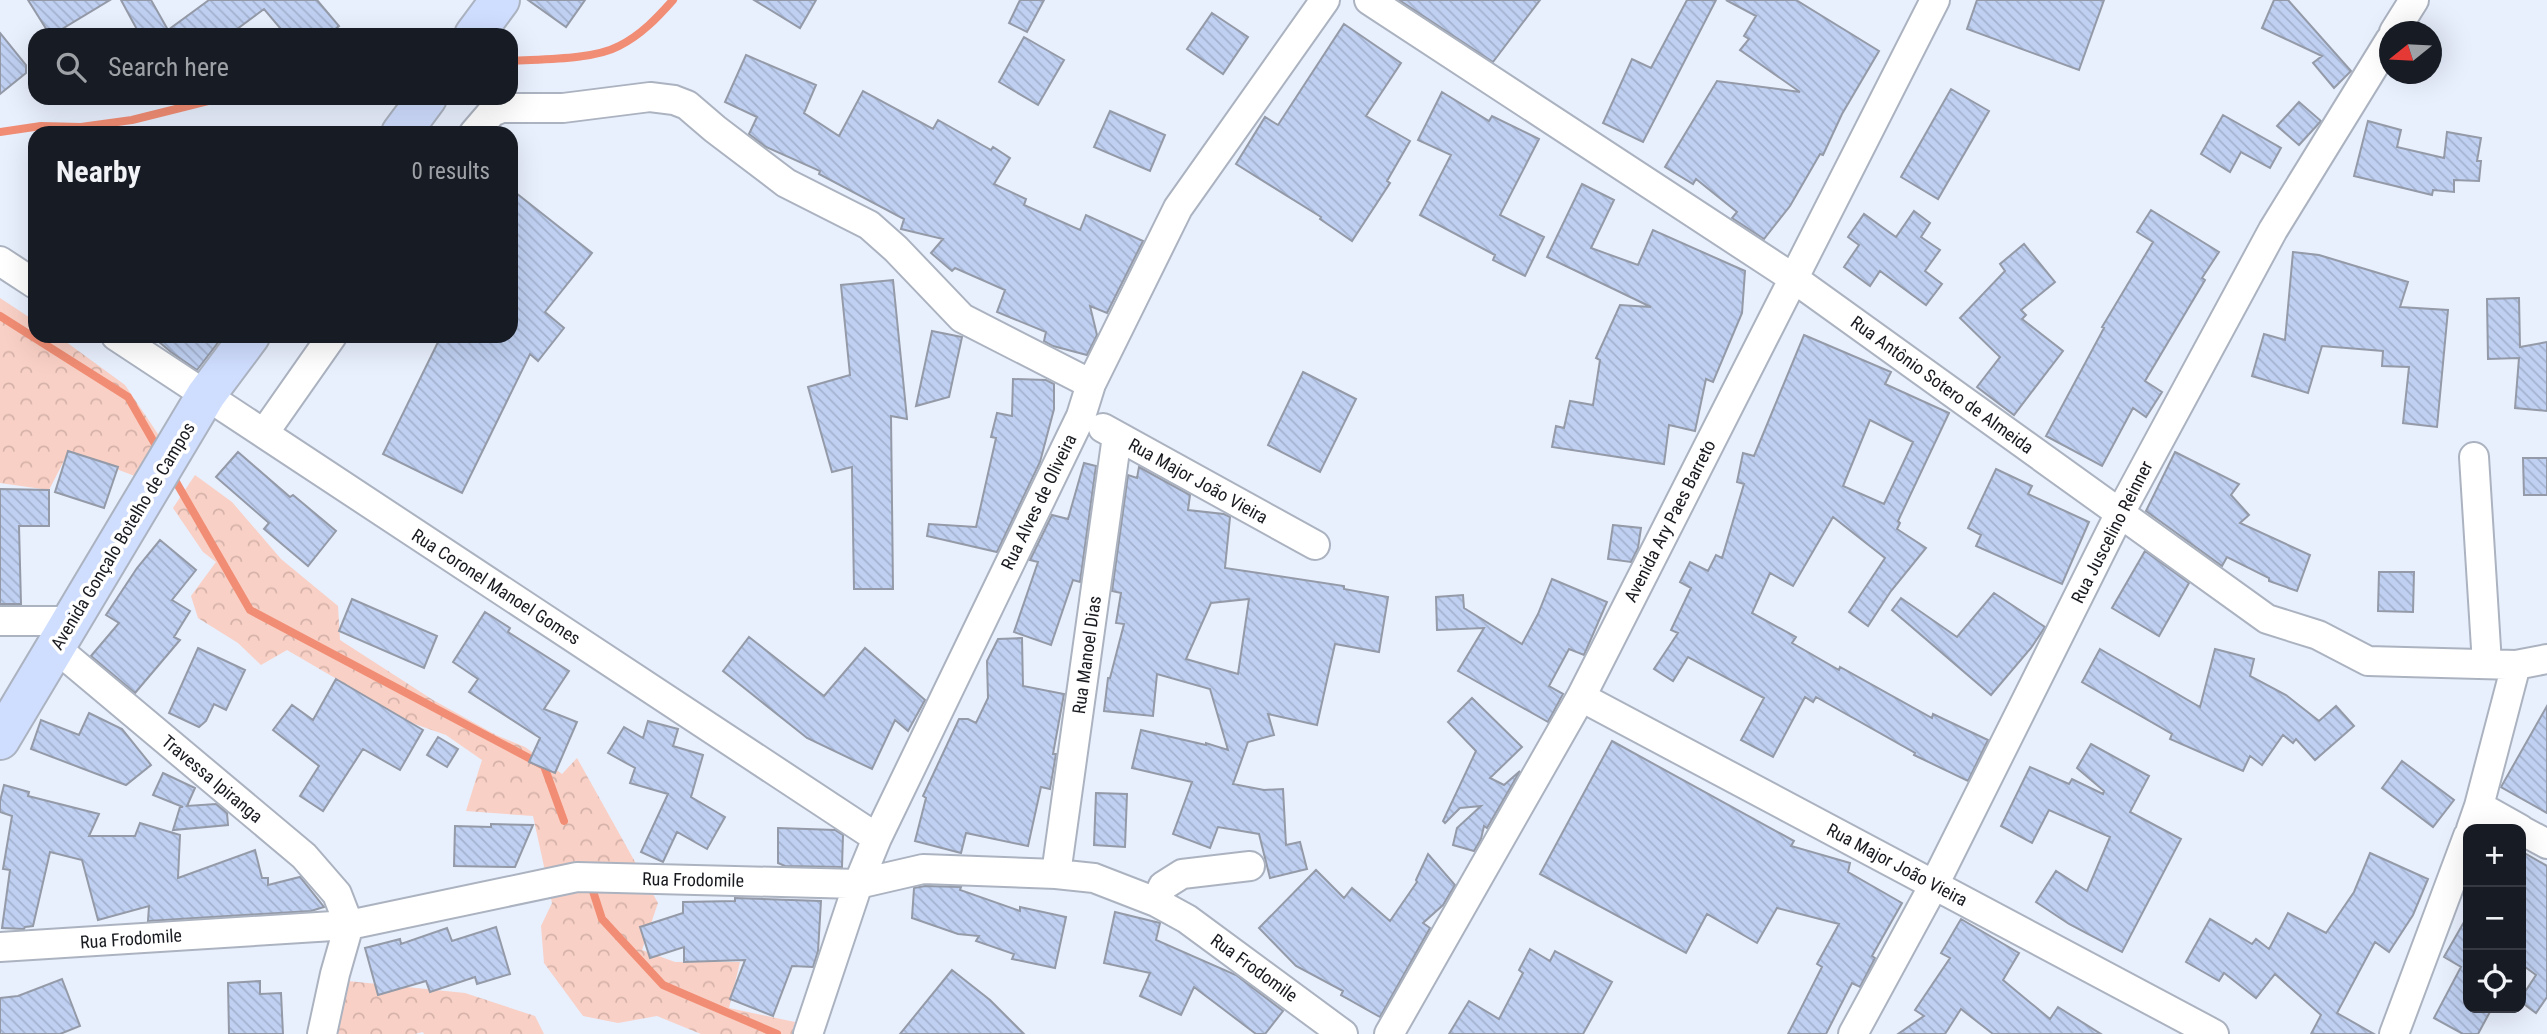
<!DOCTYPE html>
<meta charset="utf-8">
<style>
body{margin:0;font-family:"Roboto Condensed",sans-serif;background:#242831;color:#f1f3f6}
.controls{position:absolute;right:21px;bottom:21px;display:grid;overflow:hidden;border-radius:14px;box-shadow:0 7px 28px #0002}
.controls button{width:63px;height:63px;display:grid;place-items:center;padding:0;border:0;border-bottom:2px solid #363941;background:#171b24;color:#f1f3f6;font:35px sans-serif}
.compass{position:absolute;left:2379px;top:21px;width:63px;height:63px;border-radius:50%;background:#171b24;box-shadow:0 7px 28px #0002;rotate:252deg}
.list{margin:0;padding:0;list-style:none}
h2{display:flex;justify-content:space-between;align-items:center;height:91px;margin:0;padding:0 28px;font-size:30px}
h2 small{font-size:23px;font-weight:400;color:#9ea1a6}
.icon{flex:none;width:38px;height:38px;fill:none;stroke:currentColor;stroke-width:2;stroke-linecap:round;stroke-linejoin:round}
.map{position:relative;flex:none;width:2547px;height:1034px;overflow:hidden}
.search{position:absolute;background:#171b24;box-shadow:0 7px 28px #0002;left:28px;top:28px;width:490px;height:77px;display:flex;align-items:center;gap:18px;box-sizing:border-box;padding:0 24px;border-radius:21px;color:#9ea1a6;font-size:26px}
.panel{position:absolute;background:#171b24;box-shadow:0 7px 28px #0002;left:28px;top:126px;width:490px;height:217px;border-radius:21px}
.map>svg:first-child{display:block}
</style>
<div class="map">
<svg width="2547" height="1034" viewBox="0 0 2547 1034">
<defs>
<pattern id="forest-crowns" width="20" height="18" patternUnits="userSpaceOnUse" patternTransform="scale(1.75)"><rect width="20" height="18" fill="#f9d0c5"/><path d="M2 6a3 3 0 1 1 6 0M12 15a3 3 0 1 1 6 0" fill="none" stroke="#d5b2a9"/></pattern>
<pattern id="building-back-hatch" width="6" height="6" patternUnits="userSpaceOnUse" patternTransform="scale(1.75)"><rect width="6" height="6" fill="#bfd0f2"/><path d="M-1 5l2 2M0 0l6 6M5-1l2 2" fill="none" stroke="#a4b2cf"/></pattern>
</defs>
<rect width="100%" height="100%" fill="#e8effd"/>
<!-- forest -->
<path fill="url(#forest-crowns)" d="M0 298 35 321V336H58L125 385 164 443 140 478 69 451 49 490 0 483Z
M195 475 232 502 281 559 338 606 340 640 433 700 496 735 525 747 562 774 577 758 658 903 642 950 675 962H740L729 1008 795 1022 792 1034H701L657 1016 618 1023 583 1016 544 963 541 926 552 903 533 816 466 811 482 760 446 735 412 723 287 650 261 665 238 643 198 618 191 596 216 562 203 552 173 508Z
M348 981 465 993 535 1016 544 1034H424L423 1032 415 1034H334Z"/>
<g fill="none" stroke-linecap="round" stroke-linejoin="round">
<!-- stream -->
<path stroke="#f18d74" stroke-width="8" d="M511 61C541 59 593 60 619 46 641 35 657 18 673 0
M0 132 41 126 81 127 132 120 220 98
M0 316 128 397 159 451
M172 475 250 610 544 766 564 821
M590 882 602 919 663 985 777 1034"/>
</g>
<!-- building -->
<path fill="url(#building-back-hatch)" stroke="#949aa7" stroke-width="2" fill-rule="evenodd" d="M28 0H110L52 35H50Z
M121 0H151L168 30 209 0H317L339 26 328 35H286L264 9 229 35H140Z
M528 0H585L566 27Z
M754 0H816L800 28Z
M1020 0H1044L1027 32 1009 23Z
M1399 0H1540L1493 62Z
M1687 0H1716L1643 142 1603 123 1632 59 1651 68Z
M1726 0H1796L1879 51 1842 114 1823 155 1820 154 1790 206 1764 239 1732 218 1737 212 1696 179 1693 184 1665 167 1717 81 1800 92 1740 50 1749 39 1744 36 1756 16Z
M1977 0H2104L2079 70 1967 29Z
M2274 0H2288L2351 71 2334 88 2313 63 2322 56 2262 28Z
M1212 13 1248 37 1223 74 1187 49Z
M1344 24 1401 63 1366 116 1410 141 1387 181 1390 183 1352 241 1320 219 1321 217 1236 164 1265 117 1278 125Z
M0 33 26 65V73L0 94Z
M1024 37 1064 60 1038 105 999 82Z
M746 55 816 85 804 113 839 136 863 91 933 129 938 120 991 150 993 147 1010 158 994 184 1026 199 1024 205 1080 230 1086 215 1143 241 1107 313 1090 306 1097 335 1087 355 1053 346 1044 341 1046 332 997 312 1005 290 955 268 952 271 931 253 943 239 901 229 904 219 819 174 820 171 766 147 749 134 757 117 725 102Z
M1951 89 1989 111 1938 199 1901 177Z
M1442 92 1489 121 1492 116 1539 139 1500 215 1544 237 1525 276 1493 260 1495 255 1420 215 1451 155 1418 140Z
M2299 102 2321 121 2299 145 2277 126Z
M1110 111 1165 135 1150 171 1094 147Z
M2223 115 2281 148 2270 168 2241 152 2230 172 2201 154Z
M2368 121 2401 130 2397 147 2444 158 2447 132 2481 138 2477 161H2481L2479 181 2454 180V192L2433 190 2432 195 2354 176Z
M1582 184 1614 200 1591 248 1638 265 1653 230 1745 271 1742 313 1713 382 1706 379 1695 431 1669 425 1664 464 1552 447 1556 426 1564 428 1570 401 1593 405 1600 360 1596 358 1620 305 1651 307 1547 257Z
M511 189 592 253 545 312 564 328 538 361 530 354 462 493 383 454 441 336H511Z
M2151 210 2219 252 2202 278 2205 280 2145 381 2162 392 2146 417 2133 408 2102 466 2046 436 2104 328 2102 327 2153 242 2137 232Z
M1914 211 1930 223 1921 237 1940 250 1925 271 1942 284 1926 305 1880 271 1870 286 1844 267 1859 245 1848 237 1864 214 1896 237Z
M2024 244 2055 282 2021 310 2026 315 2022 319 2063 351 2014 415 1977 387 2000 357 1960 318 2005 271 2000 264Z
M2293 252 2319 255 2408 282 2400 307 2448 310 2437 427 2403 423 2409 367 2382 366 2383 351 2322 346 2308 393 2252 376 2264 334 2285 340Z
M893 280 907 419 891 416 893 589H854L852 467 832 472 808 387 850 375 841 285Z
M2519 298 2520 347 2547 342V411L2515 408 2519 358 2488 359 2487 299Z
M932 331 962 337 949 397 916 406Z
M1804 335 1891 372 1885 384 1949 413 1898 521 1900 523 1897 529 1926 548 1891 591 1868 626 1849 612 1885 558 1833 517 1793 586 1770 573 1752 613 1796 637 1792 643 1839 670 1840 667 1932 718 1933 714 1988 740 1968 781 1914 755 1915 753 1816 697 1813 702 1805 697 1773 757 1741 740 1764 698 1688 657 1673 681 1654 669 1678 633 1671 630 1691 588 1680 582 1690 562 1708 571 1716 555 1722 558 1744 484 1737 482 1743 453 1754 456ZM1870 420 1913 442 1884 504 1843 486Z
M152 336H223L197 370 171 352Z
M1303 372 1356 399 1320 472 1268 445Z
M1013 379 1046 380 1054 384V409L1040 462 997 552 927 536 929 524 976 527 996 438 991 437 997 413 1012 416Z
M68 451 118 467 104 508 55 492Z
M238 452 290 497 293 495 336 531 308 566 264 529 269 523 216 477Z
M2175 452 2239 484 2231 495 2249 515 2240 523 2310 555 2297 591 2269 581V578L2227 557 2222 566 2146 511Z
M2523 458H2547V495H2524Z
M1084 463 1096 466 1080 582 1073 580 1051 645 1014 632 1038 562 1030 560 1052 515 1068 519Z
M1139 467 1190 495 1188 510 1224 514 1230 517 1225 568 1344 586V589L1388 597 1379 652 1335 644 1317 725 1268 714 1274 735 1248 742 1233 784 1264 790 1283 789 1286 845 1300 842 1307 869 1270 878 1259 834 1218 827 1210 848 1173 834 1192 782 1132 768 1141 730 1206 745V743L1228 750 1210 689 1157 674 1153 716 1104 711 1108 678H1110L1124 624 1116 623 1121 593 1112 591 1128 475 1137 478ZM1249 599 1238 674 1186 659 1211 603Z
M1996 469 2032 486 2028 494 2089 522 2062 584 1976 546 1981 535 1968 528Z
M0 489 49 490V526H19L21 604H0Z
M1613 525 1641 528 1638 548 1631 562 1608 559Z
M160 540 196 570 172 600 190 611 174 637 180 640 135 693 91 656 119 623 106 615 137 568Z
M2145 551 2189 583 2159 636 2112 608Z
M2379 572H2414L2413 612 2378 611Z
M1552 579 1607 602 1584 655 1569 649 1549 686 1563 694 1548 722 1458 671 1484 628 1437 630 1436 597 1463 595 1464 608 1522 644 1538 614Z
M1994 593 2045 627 2031 648 1991 695 1892 610 1901 598 1957 637Z
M352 599 437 636 424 668 339 631Z
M485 612 510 628 508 632 569 671 544 709 577 722 555 773 529 762 540 738 469 692 478 679 453 662Z
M749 637 824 696 865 648 925 700 908 731 895 720 872 769 807 738 723 671Z
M1022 638 1023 686 1064 694 1053 754H1056L1050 789 1041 787 1028 846 966 833 961 853 915 841 926 798 923 796 959 719H968L976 723 988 698 987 661 998 639Z
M198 648 245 670 226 710 214 704 206 721 199 727 169 713Z
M2100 649 2200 707 2215 649 2254 659 2250 676 2286 695 2319 721 2336 706 2354 726 2315 760 2296 739 2293 743 2283 735 2262 765 2250 756 2243 771 2170 739 2172 734 2082 682Z
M336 679 423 730 400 770 363 749 323 811 300 796 319 766 273 730 292 705 313 720Z
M1472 698 1522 747 1490 778 1504 785 1520 771 1487 828 1484 826 1481 839 1474 851 1453 845 1457 828 1481 806 1460 808 1445 823 1443 821 1476 751 1448 722Z
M2547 706V813L2501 787Z
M89 713 122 729 151 765 126 785 31 749 41 720 79 735Z
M648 721 678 729 673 746 703 755 691 797 725 817 707 849 677 832 663 862 641 852 668 794 630 783 635 768 608 753 624 727 643 738Z
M438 737 458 749 447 767 427 755Z
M1612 741 1794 841 1791 846 1850 863 1848 872 1902 903 1872 956 1875 958 1860 987 1852 983 1826 1034H1788L1822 967 1817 964 1839 924 1777 908 1757 943 1707 914 1686 953 1540 874Z
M2091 744 2149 776 2130 812 2181 839 2122 952 2069 924 2036 902 2056 871 2087 891 2110 837 2049 810 2032 843 2001 826 2030 767 2069 784 2072 779 2103 794 2104 791 2077 768Z
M2402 761 2454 800 2433 827 2382 788Z
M163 773 195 788 187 806 216 804 227 813 228 825 173 830 180 807H183L153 795Z
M4 785 29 792 28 796 99 814 89 836H135L140 823 180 835 178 878 255 850 262 878H268V885L300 877 324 907 311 911 148 921 149 906 98 920 82 860 50 852 33 926 25 927 24 929 2 928 10 870 3 869 12 816 0 812V801Z
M1096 793 1127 794 1125 847 1094 845Z
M491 824 533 825 515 867 454 866 455 826 491 827Z
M778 828 835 830 843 835 842 867 785 866 778 863Z
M2521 851 2547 866V997L2536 1013 2521 1002V998L2536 975 2521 964Z
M2370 853 2428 879 2413 915 2389 952 2375 942 2337 1013 2374 1034H2311L2321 1015 2275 974 2256 998 2224 973 2219 981 2186 962 2210 919 2252 944 2256 939 2269 949 2288 913 2326 933 2354 892Z
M1428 854 1455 885 1443 905 1423 923 1430 928 1380 1017 1341 995 1343 991 1296 966 1259 928 1316 870 1344 898 1352 888 1390 921 1417 882 1416 880Z
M925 886 961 887 960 890 1020 911V907L1066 917 1055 968 1012 959 1014 954 976 941 979 936 958 934 912 918 914 888Z
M735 898 821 901 818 951 813 967 792 966 773 1016 730 999 745 960 684 962V947L650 958 640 927 683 913V902L735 901Z
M1115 912 1160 923 1156 940 1236 975 1283 1011 1265 1034H1256L1194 987 1181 1015 1140 996 1150 973 1104 963Z
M2468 915V1008H2492L2478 1034H2463L2434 1018 2461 967 2444 957Z
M1961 919 2019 953 2003 980 2050 1019 2058 1007 2101 1034H1993L1961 1009 1945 1034H1898L1924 1016 1915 1010 1950 958 1941 953Z
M496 927 510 974 477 984 475 977 430 992 426 981 378 995 365 948 400 939 401 944 447 928 452 941Z
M1530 949 1550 961 1555 951 1612 982 1583 1034H1449L1469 1001 1499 1019 1523 973 1519 970Z
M952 970 990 1000 1024 1034H900Z
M62 979 80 1026 60 1034H0V998L18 996Z
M260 981V994L281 993 283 1034H229L228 983Z"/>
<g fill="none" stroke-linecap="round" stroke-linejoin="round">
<!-- street casing -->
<g stroke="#acb3c0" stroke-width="32">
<path id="street" d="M1369 0 1793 278 2267 619 2318 635 2368 661 2516 665 2547 659
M2394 32 2414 0
M474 133 492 112 502 108H563L650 97 674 100 687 105 715 129 786 183 869 225 896 249 962 318 1091 384
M0 261 35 284
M116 336 877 838
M1103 428 1315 545
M264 433 332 336
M2474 457 2487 664
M0 621H73
M56 648 304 856 337 894 349 925 335 974 322 1034
M1581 697 2214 1034
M2479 806 2520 829
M2471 829 2479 806 2516 665
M2521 830 2547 844
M1056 874 1117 436
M1156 902 1163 886 1182 874 1250 866
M0 947 349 925 577 877 858 884 923 869 1056 874 1094 878 1156 902 1187 919 1343 1034
M808 1034 858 884 877 838 1081 416 1091 384 1178 208 1325 0
M1389 1034 1581 697 1935 0
M1853 1034 1934 885 2120 513 2273 230 2390 40
M2394 1034 2468 836"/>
</g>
<!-- secondary casing -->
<g stroke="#acb3c0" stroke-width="42">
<path id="secondary" d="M474 35 500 0
M401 133 427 98
M0 740 206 395 250 336"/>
</g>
<!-- street -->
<use href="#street" stroke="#fff" stroke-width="28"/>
<!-- secondary -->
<use href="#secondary" stroke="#cfddfe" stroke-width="38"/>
</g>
<g text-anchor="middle" stroke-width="7" stroke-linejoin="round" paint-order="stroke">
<!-- street labels -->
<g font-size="18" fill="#191b20" stroke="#fff">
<text transform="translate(1942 385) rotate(36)" y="6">Rua Antônio Sotero de Almeida</text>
<text transform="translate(1198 481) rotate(29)" y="6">Rua Major João Vieira</text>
<text transform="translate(1039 502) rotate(-64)" y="6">Rua Alves de Oliveira</text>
<text transform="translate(1670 521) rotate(-63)" y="6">Avenida Ary Paes Barreto</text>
<text transform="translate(2112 532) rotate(-63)" y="6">Rua Juscelino Reinner</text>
<text transform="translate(123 536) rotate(-59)" y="6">Avenida Gonçalo Botelho de Campos</text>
<text transform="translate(496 587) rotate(33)" y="6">Rua Coronel Manoel Gomes</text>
<text transform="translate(1087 655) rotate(-82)" y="6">Rua Manoel Dias</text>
<text transform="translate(212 779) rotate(40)" y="6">Travessa Ipiranga</text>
<text transform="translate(1897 865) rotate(28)" y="6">Rua Major João Vieira</text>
<text transform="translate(693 880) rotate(1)" y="6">Rua Frodomile</text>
<text transform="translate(131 939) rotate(-4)" y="6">Rua Frodomile</text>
<text transform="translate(1254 968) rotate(36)" y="6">Rua Frodomile</text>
</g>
</g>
</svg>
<div class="controls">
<button>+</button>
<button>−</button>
<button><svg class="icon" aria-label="locate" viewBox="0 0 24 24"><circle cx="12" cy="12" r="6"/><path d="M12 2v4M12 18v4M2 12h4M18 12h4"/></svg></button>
</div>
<svg class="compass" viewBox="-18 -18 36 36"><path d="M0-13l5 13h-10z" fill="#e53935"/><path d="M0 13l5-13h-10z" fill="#9ea1a6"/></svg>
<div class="search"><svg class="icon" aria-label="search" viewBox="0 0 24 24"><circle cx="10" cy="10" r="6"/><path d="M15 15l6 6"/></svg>Search here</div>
<section class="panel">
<h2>Nearby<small>0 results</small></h2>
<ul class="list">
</ul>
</section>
</div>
